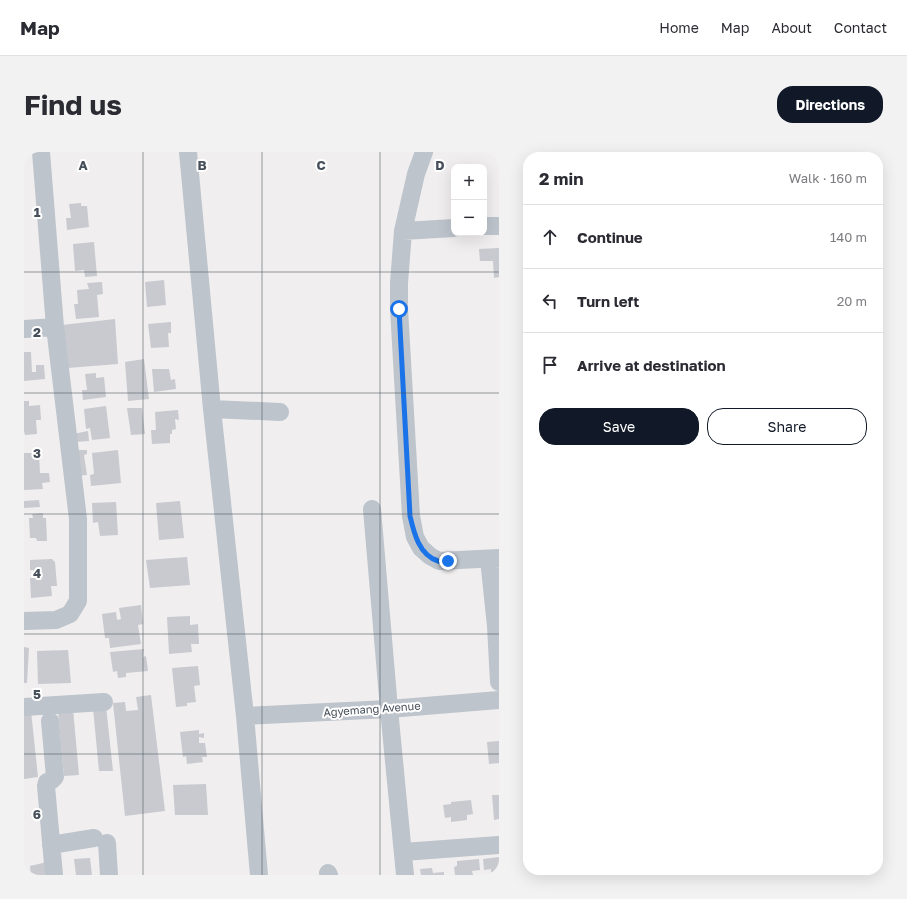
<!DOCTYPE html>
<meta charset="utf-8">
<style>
body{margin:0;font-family:"Golos Text",sans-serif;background:#f2f2f3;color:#2b2b33}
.controls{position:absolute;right:12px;top:12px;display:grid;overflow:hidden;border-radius:8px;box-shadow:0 4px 16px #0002}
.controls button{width:36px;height:36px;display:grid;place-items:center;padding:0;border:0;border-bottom:1px solid #e1e1e2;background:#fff;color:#2b2b33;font:20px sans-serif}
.stop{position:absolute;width:12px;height:12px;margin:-9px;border:3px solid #1a73e8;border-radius:50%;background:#fff}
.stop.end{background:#1a73e8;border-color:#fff;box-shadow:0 1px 4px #0008}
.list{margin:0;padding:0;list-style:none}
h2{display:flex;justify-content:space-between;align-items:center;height:52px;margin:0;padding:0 16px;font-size:17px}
h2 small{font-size:13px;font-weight:400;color:#7c7c81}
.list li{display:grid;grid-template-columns:26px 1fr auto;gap:12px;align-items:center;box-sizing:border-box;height:64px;padding:0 16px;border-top:1px solid #e1e1e2}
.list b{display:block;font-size:15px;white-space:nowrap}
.list em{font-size:13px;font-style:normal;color:#7c7c81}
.actions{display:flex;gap:8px;padding:12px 16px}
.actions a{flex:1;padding:9px 0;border:1px solid #111827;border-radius:16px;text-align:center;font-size:14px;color:#111827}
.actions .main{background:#111827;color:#fff}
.icon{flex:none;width:22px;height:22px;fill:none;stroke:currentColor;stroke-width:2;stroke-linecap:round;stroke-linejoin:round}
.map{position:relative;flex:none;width:475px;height:723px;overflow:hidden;border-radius:16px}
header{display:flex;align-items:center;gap:24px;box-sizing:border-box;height:56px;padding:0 20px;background:#fff;border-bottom:1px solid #e1e1e2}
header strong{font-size:19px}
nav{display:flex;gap:22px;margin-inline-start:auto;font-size:14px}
.intro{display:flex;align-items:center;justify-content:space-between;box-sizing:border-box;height:96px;padding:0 24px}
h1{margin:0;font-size:28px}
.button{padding:10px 18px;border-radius:16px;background:#111827;color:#fff;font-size:14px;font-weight:700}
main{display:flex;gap:24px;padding:0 24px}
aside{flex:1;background:#fff;border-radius:16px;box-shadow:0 4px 16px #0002}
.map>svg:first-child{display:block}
</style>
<header>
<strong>Map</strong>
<nav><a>Home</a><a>Map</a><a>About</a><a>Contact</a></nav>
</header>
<div class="intro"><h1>Find us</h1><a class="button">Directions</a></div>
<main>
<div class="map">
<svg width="475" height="723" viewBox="0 0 475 723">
<rect width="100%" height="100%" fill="#f0eeee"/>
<!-- building -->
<path fill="#c8cad0" d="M57 51V54H63L65 75 43 78 42 66H47L45 52Z
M70 90 73 124 61 125 60 118 51 119 49 92Z
M475 96V125L470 126 469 109H456L455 97Z
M140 128 142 153 123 155 121 130Z
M78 130 79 142 73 143 75 165 52 167 50 152H54L53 138 65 137 63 131Z
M91 167 94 212 44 216 38 173Z
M147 170V181H144L145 195 127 196 124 172Z
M0 200H7L8 220H12V213H20L21 227 0 229Z
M120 207 125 247 104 249 101 210Z
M128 217H145L147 228 151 227 152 237 130 240Z
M72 221V226L80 225 82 245 59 248 58 238H63L61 222Z
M0 249H5V254L16 253 17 268H12L13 282 1 283 0 279Z
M82 254 86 286 68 288 66 276 62 277 60 257Z
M103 256H118L121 282 107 283Z
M154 258 155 268 151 267 152 277 148 278V282H146V291L128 292 127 278H132L131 260Z
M64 279 65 289 50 290 49 282Z
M51 298H63V302L60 303 63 323 53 324Z
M94 298 97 331 67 334 66 323 70 322 68 301Z
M0 301H15L16 321H25L26 330 18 331 19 337 0 338Z
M15 348 16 355 0 356V349Z
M156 349 160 386 135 388 132 351Z
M92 350 94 383 76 384 74 370 69 371 68 351Z
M19 361V366H22L23 389H13L12 386H6L5 366H9L8 362Z
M163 405 166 433 126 436 122 408Z
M28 407 31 410 33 434H27L28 444 7 446 6 426H10L9 418H6V408Z
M117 453 119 472 114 473 117 492 86 496 85 486H81L78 462 92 460 93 468 97 467 95 456Z
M166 464V473L174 472 175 492H167L168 500 145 502 143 465Z
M0 495 5 496 3 531H0Z
M120 497 119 505 122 504 124 519 102 521V525L94 526 93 519 89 520 86 500Z
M44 498 47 531 14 532 13 499Z
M174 514 176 533 170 534 172 550 163 551V554L152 555 148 516Z
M127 543 141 659 101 664 89 551 101 550 102 559 114 558 112 545Z
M82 554 89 619H75L69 556Z
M49 557 55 623 40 624 34 559Z
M7 559 14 625 0 627V560Z
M175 578V582L180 581V586L175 585V591H181L183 605H178L179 610 163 612 162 604 159 605 156 580Z
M475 589V611L465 612 463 590Z
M182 632 184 663H151L149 633Z
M468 643H475V667L470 668Z
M447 648 449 662 443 663V668L427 670V665L421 666 419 653 427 652V650Z
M475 705V723H467V717L460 718 459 707Z
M66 706 68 723H52L50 707Z
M455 707 456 718 448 719 449 723H431L430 715 433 714V709Z
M23 710 25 723H7L6 714Z
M408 716 409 721 420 720V723H397L396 717Z"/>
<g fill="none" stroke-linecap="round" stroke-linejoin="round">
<!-- minor -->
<path stroke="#bdc4cc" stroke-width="18" d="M164 0 188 257 221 564 235 723
M400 0 392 22 379 79 375 131V157L387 364 391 385 397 396 406 404 415 409 475 406
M460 74H475
M379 79 430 76
M0 177 31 175
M188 257 256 260
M348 357 365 557 381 723
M465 407 472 474 475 530
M0 469 32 468 46 462 54 449V367L31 175 17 0
M0 555 80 550
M221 564 365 557 475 548
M26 569 31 625 28 628 23 630 22 634 30 723
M83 691 85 723
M27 693 70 686
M379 700 475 693
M304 721 305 723"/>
</g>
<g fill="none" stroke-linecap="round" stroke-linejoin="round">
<!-- route -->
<path stroke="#1a73e8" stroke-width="5" d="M375 157 386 364C390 381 395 403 414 409 417 410 421 409 424 409"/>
</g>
<!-- grid -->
<path fill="none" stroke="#47505a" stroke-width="1" stroke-opacity="0.55" d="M119 0V723M238 0V723M356 0V723M0 120H475M0 241H475M0 362H475M0 482H475M0 602H475"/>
<g text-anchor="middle" stroke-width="4" stroke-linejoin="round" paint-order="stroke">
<!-- street labels -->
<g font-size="11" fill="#47505a" stroke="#fff">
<text transform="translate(348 557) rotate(-4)" y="4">Agyemang Avenue</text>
</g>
</g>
<g font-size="13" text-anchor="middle" font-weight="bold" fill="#47505a" stroke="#fff" stroke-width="4" stroke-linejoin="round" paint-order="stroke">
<text x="59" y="18">A</text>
<text x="178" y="18">B</text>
<text x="297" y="18">C</text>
<text x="416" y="18">D</text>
<text x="13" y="65">1</text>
<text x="13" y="185">2</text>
<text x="13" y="306">3</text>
<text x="13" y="426">4</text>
<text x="13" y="547">5</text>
<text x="13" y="667">6</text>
</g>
</svg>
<div class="controls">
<button>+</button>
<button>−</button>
</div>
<div class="stop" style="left:375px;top:157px"></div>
<div class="stop end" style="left:424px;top:409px"></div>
</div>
<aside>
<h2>2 min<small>Walk · 160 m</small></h2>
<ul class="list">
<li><svg class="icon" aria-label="ahead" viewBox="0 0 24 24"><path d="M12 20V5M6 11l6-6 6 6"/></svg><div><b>Continue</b></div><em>140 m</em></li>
<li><svg class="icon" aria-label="left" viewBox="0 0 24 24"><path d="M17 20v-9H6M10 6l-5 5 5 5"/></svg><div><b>Turn left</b></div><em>20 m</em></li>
<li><svg class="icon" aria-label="arrive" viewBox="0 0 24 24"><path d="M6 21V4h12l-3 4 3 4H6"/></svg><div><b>Arrive at destination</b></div></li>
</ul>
<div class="actions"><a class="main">Save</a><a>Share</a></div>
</aside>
</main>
